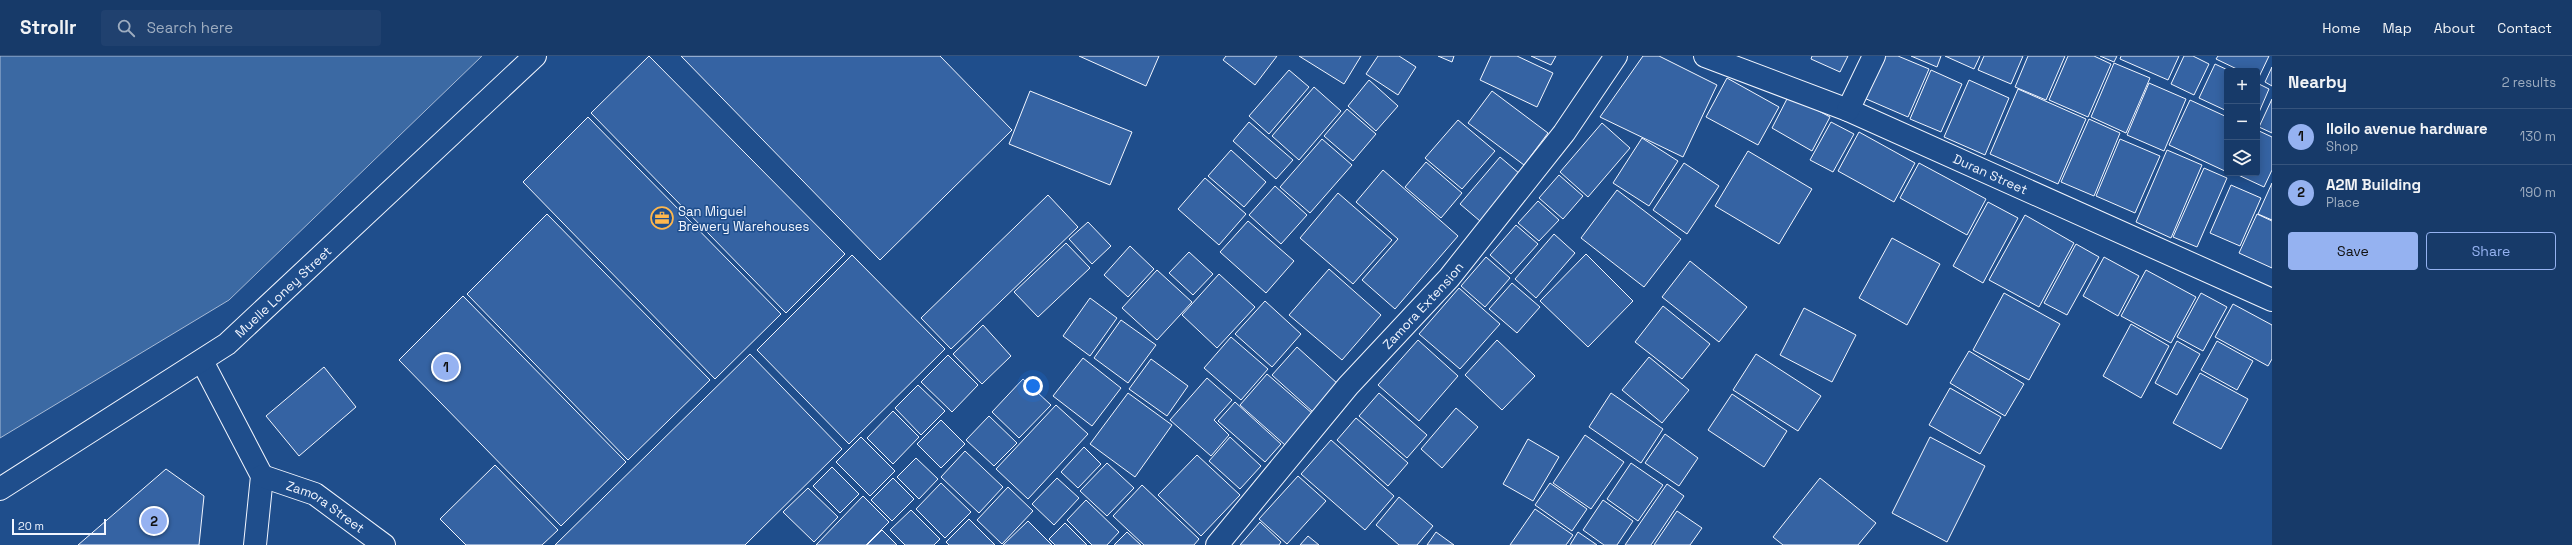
<!DOCTYPE html>
<meta charset="utf-8">
<style>
body{margin:0;font-family:"Space Grotesk",sans-serif;background:#20416f;color:#f1f3f6}
.controls{position:absolute;right:12px;top:12px;display:grid;overflow:hidden;border-radius:4px;box-shadow:0 2px 10px #0003}
.controls button{width:36px;height:36px;display:grid;place-items:center;padding:0;border:0;border-bottom:1px solid #36547d;background:#173a69;color:#f1f3f6;font:20px sans-serif}
.scale{position:absolute;left:12px;bottom:10px;width:94px;box-sizing:border-box;padding-left:4px;border:2px solid #f2f6ff;border-top:0;font-size:11px;line-height:14px;white-space:nowrap;color:#f2f6ff;-webkit-text-stroke:3px #1f4e8c;paint-order:stroke}
.you{position:absolute;left:1033px;top:330px;width:14px;height:14px;margin:-10px;border:3px solid #fff;border-radius:50%;background:#1a73e8;box-shadow:0 0 0 6px #1a73e833}
.badge{display:grid;place-items:center;width:26px;height:26px;border-radius:50%;background:#95b2f1;color:#111;font-size:13px;font-weight:700}
.pin{position:absolute;translate:-50% -50%;border:2px solid #fff;box-shadow:0 1px 4px #0006}
.list{margin:0;padding:0;list-style:none}
h2{display:flex;justify-content:space-between;align-items:center;height:52px;margin:0;padding:0 16px;font-size:17px}
h2 small{font-size:13px;font-weight:400;color:#9eadc0}
.list li{display:grid;grid-template-columns:26px 1fr auto;gap:12px;align-items:center;box-sizing:border-box;height:56px;padding:0 16px;border-top:1px solid #36547d}
.list b{display:block;font-size:15px;white-space:nowrap}
.list p{margin:0;font-size:13px;white-space:nowrap;color:#9eadc0}
.list em{font-size:13px;font-style:normal;color:#9eadc0}
.actions{display:flex;gap:8px;padding:12px 16px}
.actions a{flex:1;padding:9px 0;border:1px solid #95b2f1;border-radius:4px;text-align:center;font-size:14px;color:#95b2f1}
.actions .main{background:#95b2f1;color:#111}
.icon{flex:none;width:22px;height:22px;fill:none;stroke:currentColor;stroke-width:2;stroke-linecap:round;stroke-linejoin:round}
.map{position:relative;flex:none;width:2272px;height:489px;overflow:hidden}
header{display:flex;align-items:center;gap:24px;box-sizing:border-box;height:56px;padding:0 20px;background:#173a69;border-bottom:1px solid #36547d}
header strong{font-size:19px}
nav{display:flex;gap:22px;margin-inline-start:auto;font-size:14px}
.search{width:280px;height:36px;background:#20416f;display:flex;align-items:center;gap:10px;box-sizing:border-box;padding:0 14px;border-radius:4px;color:#9eadc0;font-size:15px}
main{display:flex}
aside{flex:1;background:#173a69}
.map>svg:first-child{display:block}
</style>
<header>
<strong>Strollr</strong>
<div class="search"><svg class="icon" aria-label="search" viewBox="0 0 24 24"><circle cx="10" cy="10" r="6"/><path d="M15 15l6 6"/></svg>Search here</div>
<nav><a>Home</a><a>Map</a><a>About</a><a>Contact</a></nav>
</header>
<main>
<div class="map">
<svg width="2272" height="489" viewBox="0 0 2272 489">
<rect width="100%" height="100%" fill="#1f4e8c"/>
<!-- water -->
<path fill="#3b69a3" stroke="#a8bbd7" d="M0 0H482L229 244 0 382Z"/>
<!-- building -->
<path fill="#3563a3" stroke="#f2f6ff" d="M649 0 845 198 786 257 591 57Z
M681 0H940L1012 74 880 204Z
M1079 0H1159L1146 30Z
M1226 0H1277L1255 29 1223 4Z
M1299 0H1361L1344 28Z
M1378 0H1399L1416 11 1398 39 1366 18Z
M1438 0H1454L1452 6Z
M1491 0H1517L1553 17 1537 51 1480 24Z
M1531 0H1556L1551 9Z
M1643 0H1659L1717 29 1683 101 1600 61Z
M1812 0H1848L1840 16 1811 3Z
M1882 0H1898L1929 13 1908 61 1864 42Z
M1911 0H1941L1937 11Z
M1945 0H1980L1974 13Z
M1984 0H2023L2011 28 1978 14Z
M2028 0H2065L2046 44 2015 31Z
M2068 0H2094L2111 8 2088 61 2049 44Z
M2100 0H2117L2114 6Z
M2121 0H2179L2168 24 2120 3Z
M2184 0H2193L2209 8 2194 39 2171 28Z
M2218 0H2269L2258 23 2257 15H2241L2216 3Z
M2114 7 2150 22 2126 77 2091 61Z
M2215 8 2230 15H2227V55L2199 42Z
M2272 11V30L2265 26Z
M1289 14 1309 31 1269 78 1249 60Z
M1931 14 1962 28 1941 76 1910 63Z
M1727 22 1779 51 1758 89 1706 61Z
M1369 24 1398 50 1376 75 1348 50Z
M1969 24 2009 42 1985 99 1944 81Z
M2149 27 2186 43 2164 95 2127 79Z
M2257 27 2269 33 2257 61Z
M1314 31 1341 55 1299 104 1272 80Z
M2018 33 2086 63 2058 128 1990 98Z
M1030 35 1132 76 1110 129 1009 88Z
M1492 35 1548 77 1524 109 1468 67Z
M1789 39 1830 61 1812 95 1772 72Z
M2272 43V77L2259 71Z
M2190 44 2227 61V116L2169 89Z
M1347 53 1376 78 1353 105 1324 80Z
M588 61 781 258 715 323 523 126Z
M2089 63 2120 77 2094 140 2061 126Z
M1458 64 1495 95 1462 133 1425 102Z
M1249 66 1293 104 1276 123 1233 85Z
M1831 66 1854 78 1833 116 1810 104Z
M1602 67 1630 92 1588 141 1560 116Z
M2257 74 2272 81V114L2264 131 2234 117H2257Z
M1859 76 1915 107 1894 146 1838 115Z
M1642 82 1678 105 1649 150 1613 127Z
M1322 83 1352 109 1310 157 1280 131Z
M2120 83 2160 100 2135 157 2096 140Z
M1231 94 1266 126 1244 151 1208 120Z
M2167 94 2202 109 2171 182 2136 166Z
M1748 95 1812 133 1779 188 1715 150Z
M1500 101 1520 118 1480 165 1460 148Z
M1426 106 1462 137 1441 162 1405 131Z
M1684 107 1719 130 1687 178 1653 154Z
M1919 107 1986 143 1967 179 1900 142Z
M2204 112 2227 122 2197 191 2173 181Z
M1383 114 1458 180 1395 253 1362 224 1398 183 1356 146Z
M1559 119 1583 140 1563 163 1539 142Z
M1205 122 1246 158 1219 189 1178 153Z
M2272 127V164L2258 158Z
M2231 129 2261 142 2240 190 2210 177Z
M1275 130 1307 159 1281 188 1249 159Z
M1617 134 1681 183 1644 231 1581 182Z
M1338 137 1392 184 1353 228 1300 182Z
M1048 139 1078 171 951 293 921 262Z
M1538 145 1559 164 1539 185 1518 167Z
M1988 146 2018 162 1983 227 1953 210Z
M547 158 710 324 628 404 467 238Z
M2257 158 2272 165V212L2239 197Z
M2025 159 2074 187 2039 251 1989 224Z
M1248 165 1294 205 1266 237 1220 196Z
M1088 166 1111 190 1092 208 1069 183Z
M1516 169 1538 188 1511 218 1490 199Z
M1554 178 1575 197 1536 242 1515 223Z
M1892 182 1940 208 1907 269 1859 242Z
M1066 187 1090 212 1038 261 1014 236Z
M2076 188 2099 201 2067 259 2044 247Z
M1130 190 1154 213 1128 241 1104 219Z
M1189 196 1213 218 1193 239 1169 217Z
M1586 198 1633 245 1588 291 1540 245Z
M852 199 945 293 849 388 757 294Z
M1486 201 1510 222 1485 251 1461 230Z
M2104 201 2139 220 2118 260 2083 240Z
M1690 205 1747 251 1719 286 1662 241Z
M1329 213 1381 259 1342 304 1289 259Z
M1157 214 1192 246 1157 284 1122 252Z
M2146 214 2196 241 2171 287 2121 260Z
M1219 218 1255 251 1217 292 1182 259Z
M1512 227 1540 251 1517 277 1489 253Z
M1459 232 1500 268 1460 313 1419 278Z
M2004 237 2060 268 2029 324 1973 294Z
M2201 237 2227 251 2203 295 2177 281Z
M463 240 626 406 561 470 399 304Z
M1090 242 1117 262 1090 300 1063 280Z
M1265 245 1301 278 1272 311 1235 278Z
M2233 248 2272 269V303L2268 310 2215 281Z
M1663 250 1710 288 1682 323 1635 286Z
M1804 252 1856 279 1832 326 1780 299Z
M1121 264 1156 289 1128 327 1094 302Z
M2131 268 2169 290 2141 342 2103 320Z
M983 269 1011 300 982 328 953 298Z
M1231 281 1268 313 1241 344 1204 312Z
M1418 284 1458 320 1419 365 1378 329Z
M1497 284 1535 320 1502 354 1465 319Z
M2177 285 2200 298 2177 339 2155 327Z
M2217 285 2253 305 2237 334 2201 314Z
M1297 291 1338 328 1313 356 1272 319Z
M1969 295 2024 328 2005 360 1950 327Z
M750 298 842 393 745 489H555Z
M1756 298 1821 340 1798 375 1733 334Z
M948 299 978 329 952 356 921 326Z
M1649 301 1689 334 1662 367 1622 334Z
M1083 302 1121 332 1092 370 1053 340Z
M1151 303 1188 330 1167 360 1129 333Z
M324 311 356 351 299 400 266 360Z
M2200 317 2248 343 2221 393 2173 367Z
M1267 318 1313 358 1285 389 1240 349Z
M1207 322 1232 344 1214 364 1229 379 1211 400 1170 364Z
M1023 323 1051 349 1019 382 992 356Z
M918 329 945 355 921 379 895 352Z
M1950 332 2001 361 1980 398 1929 369Z
M1128 337 1172 369 1135 421 1090 388Z
M1379 337 1427 379 1407 402 1359 360Z
M1611 337 1663 373 1641 407 1589 371Z
M1732 338 1787 375 1764 411 1708 374Z
M1235 346 1281 388 1265 406 1218 365Z
M1056 349 1088 378 1028 443 996 413Z
M1456 352 1478 371 1442 412 1421 393Z
M893 355 919 381 893 408 867 382Z
M989 360 1017 387 994 410 966 384Z
M1356 362 1408 407 1388 430 1337 384Z
M941 364 965 388 941 412 917 388Z
M1665 378 1698 402 1679 430 1645 407Z
M1585 379 1624 406 1591 453 1553 427Z
M861 381 895 415 870 440 836 406Z
M1230 381 1261 410 1240 433 1209 405Z
M1930 381 1985 410 1947 486 1892 457Z
M1528 383 1559 401 1533 445 1503 428Z
M1331 384 1394 440 1365 474 1301 418Z
M1084 391 1101 408 1078 432 1061 416Z
M965 395 1003 431 979 457 941 421Z
M1197 399 1240 439 1201 480 1158 439Z
M916 402 938 423 919 443 897 421Z
M1107 407 1134 432 1107 460 1080 435Z
M1631 407 1663 429 1638 465 1607 443Z
M495 409 558 474 542 489H466L440 463Z
M832 411 859 438 840 457 813 430Z
M166 413 204 440 199 489H78Z
M1298 420 1326 445 1287 488 1259 463Z
M893 422 914 443 892 465 871 444Z
M1057 422 1079 442 1054 469 1032 448Z
M1820 422 1876 467 1858 489H1783L1773 481Z
M941 427 971 456 945 482 916 453Z
M1550 427 1587 453 1572 475 1535 449Z
M1667 428 1684 440 1651 489H1625Z
M1142 429 1199 483 1194 489H1144L1113 460Z
M1008 431 1033 455 1002 488 977 464Z
M808 432 838 461 814 486 783 456Z
M863 440 889 466 866 489H816Z
M1399 441 1433 470 1417 489H1399L1376 469Z
M1086 444 1119 476 1107 489H1092L1067 464Z
M1603 444 1633 465 1617 489H1604L1583 474Z
M1535 453 1573 479 1566 489H1510Z
M911 454 940 483 934 489H905L890 474Z
M1677 455 1702 472 1690 489H1654Z
M969 463 995 489H949L946 486Z
M1028 465 1052 489H1003Z
M1260 466 1281 486 1279 489H1240Z
M1065 467 1087 489H1055L1049 483Z
M882 474 897 489H867Z
M1127 476 1141 489H1114Z
M1436 476 1454 489H1427Z
M1578 476 1597 489H1570Z
M1308 480 1319 489H1300Z"/>
<g fill="none" stroke-linecap="round" stroke-linejoin="round">
<!-- street casing -->
<g stroke="#f2f6ff" stroke-width="24">
<g id="street">
<path id="s1" d="M1705 0 1848 54 2272 244"/>
<path d="M1848 54 1874 0"/>
<path id="s2" d="M1217 489 1348 330 1449 222 1564 77 1616 0"/>
</g>
</g>
<!-- secondary casing -->
<g stroke="#f2f6ff" stroke-width="24">
<g id="secondary">
<path d="M202 305 262 420 255 489"/>
<path id="s3" d="M262 420 315 438 384 489"/>
<path id="s4" d="M0 433 227 288 535 0"/>
</g>
</g>
<!-- street -->
<use href="#street" stroke="#1f4e8c" stroke-width="22"/>
<!-- secondary -->
<use href="#secondary" stroke="#1f4e8c" stroke-width="22"/>
</g>
<!-- icons -->
<defs>
<g id="office-ring" transform="scale(1.15)"><circle r="9.5" fill="#1f4e8c" stroke="#ffb74d" stroke-width="1.5"/><path d="M-6-3h4V-5.5h4V-3h4V5H-6ZM-1-4.5V-3h2v-1.5ZM-6 0V1H6V0Z" fill="#ffb74d"/></g>
</defs>
<g fill-rule="evenodd">
<use href="#office-ring" x="662" y="162"/>
</g>
<g text-anchor="middle" stroke-width="3" stroke-linejoin="round" paint-order="stroke">
<!-- street labels -->
<g font-size="13" fill="#f2f6ff" stroke="#1f4e8c">
<text dy="5" stroke="none"><textPath href="#s1" startOffset="309">Duran Street</textPath></text>
<text dy="5" stroke="none"><textPath href="#s4" startOffset="346">Muelle Loney Street</textPath></text>
<text dy="5" stroke="none"><textPath href="#s2" startOffset="316">Zamora Extension</textPath></text>
<text dy="5" stroke="none"><textPath href="#s3" startOffset="71">Zamora Street</textPath></text>
</g>
<!-- poi labels -->
<g font-size="13" fill="#f2f6ff" stroke="#1f4e8c" text-anchor="start">
<text x="678" y="160">San Miguel<tspan x="678" dy="15">Brewery Warehouses</tspan></text>
</g>
</g>
</svg>
<div class="controls">
<button>+</button>
<button>−</button>
<button><svg class="icon" aria-label="layers" viewBox="0 0 24 24"><path d="M12 4l9 5-9 5-9-5zM3 14l9 5 9-5"/></svg></button>
</div>
<div class="scale">20 m</div>
<div class="you"></div>
<div class="pin badge" style="left:446px;top:311px">1</div>
<div class="pin badge" style="left:154px;top:465px">2</div>
</div>
<aside>
<h2>Nearby<small>2 results</small></h2>
<ul class="list">
<li><span class="badge">1</span><div><b>Iloilo avenue hardware</b><p>Shop</p></div><em>130 m</em></li>
<li><span class="badge">2</span><div><b>A2M Building</b><p>Place</p></div><em>190 m</em></li>
</ul>
<div class="actions"><a class="main">Save</a><a>Share</a></div>
</aside>
</main>
